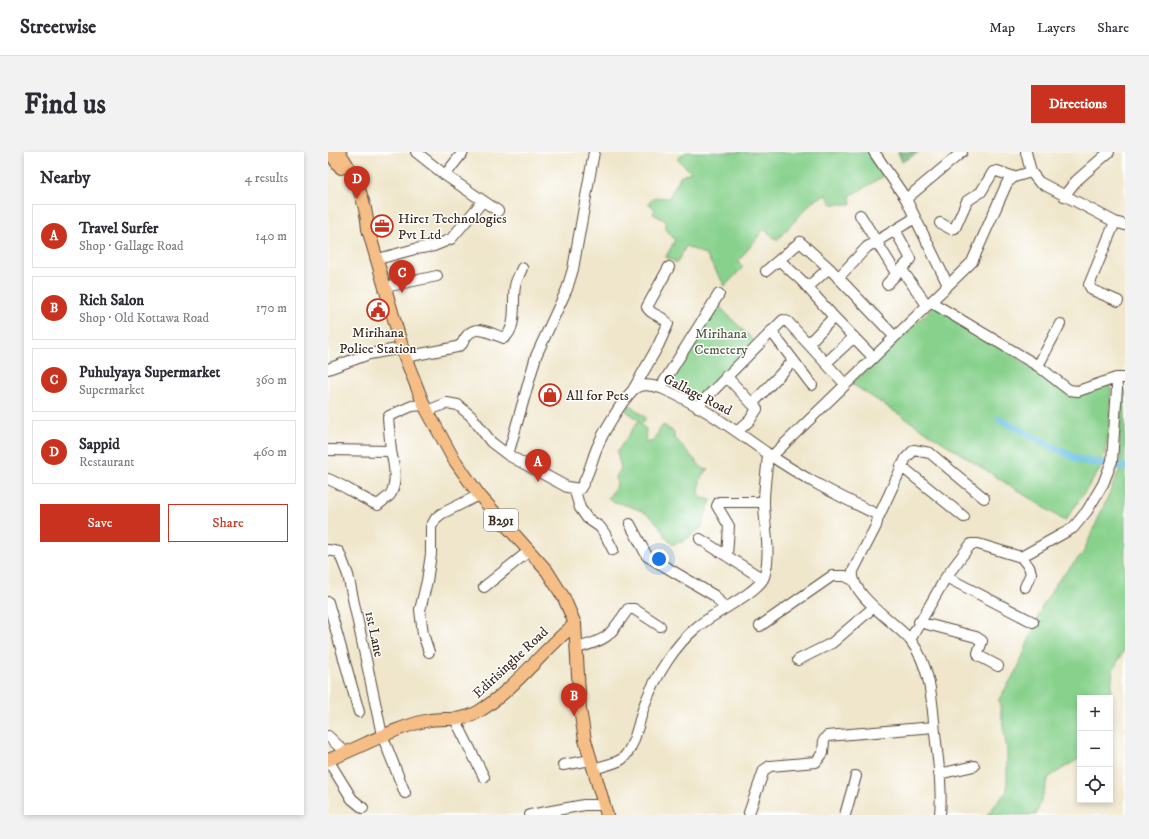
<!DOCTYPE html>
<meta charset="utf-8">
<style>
body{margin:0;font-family:"IM FELL DW Pica",serif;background:#f2f2f3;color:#2b2b33}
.controls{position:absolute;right:12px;bottom:12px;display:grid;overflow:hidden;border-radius:0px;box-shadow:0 2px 6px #0003}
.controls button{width:36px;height:36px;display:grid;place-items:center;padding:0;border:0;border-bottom:1px solid #e1e1e2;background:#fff;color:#2b2b33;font:20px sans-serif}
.you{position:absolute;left:331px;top:407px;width:14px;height:14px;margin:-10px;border:3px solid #fff;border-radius:50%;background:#1a73e8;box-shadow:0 0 0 6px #1a73e833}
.badge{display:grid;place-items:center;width:26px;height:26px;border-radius:50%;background:#c8321e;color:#fff;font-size:13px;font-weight:700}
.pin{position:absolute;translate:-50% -33px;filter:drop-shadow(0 1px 2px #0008)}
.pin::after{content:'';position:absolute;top:21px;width:14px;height:12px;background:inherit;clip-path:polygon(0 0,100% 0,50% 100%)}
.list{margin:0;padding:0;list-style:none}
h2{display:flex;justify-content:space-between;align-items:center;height:52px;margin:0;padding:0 16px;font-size:17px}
h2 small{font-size:13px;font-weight:400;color:#7c7c81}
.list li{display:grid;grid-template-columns:26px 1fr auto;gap:12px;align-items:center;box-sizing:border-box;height:64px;margin:0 8px 8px;padding:0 8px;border:1px solid #e1e1e2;border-radius:0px}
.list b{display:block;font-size:15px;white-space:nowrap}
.list p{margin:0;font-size:13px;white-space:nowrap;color:#7c7c81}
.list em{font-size:13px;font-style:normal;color:#7c7c81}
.actions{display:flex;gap:8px;padding:12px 16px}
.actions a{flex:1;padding:9px 0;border:1px solid #c8321e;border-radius:0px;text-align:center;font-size:14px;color:#c8321e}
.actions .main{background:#c8321e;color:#fff}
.icon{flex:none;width:22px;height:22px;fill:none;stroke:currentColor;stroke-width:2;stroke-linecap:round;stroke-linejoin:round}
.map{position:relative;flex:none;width:797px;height:663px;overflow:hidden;border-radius:0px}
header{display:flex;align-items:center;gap:24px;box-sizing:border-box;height:56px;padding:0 20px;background:#fff;border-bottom:1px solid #e1e1e2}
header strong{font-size:19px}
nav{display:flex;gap:22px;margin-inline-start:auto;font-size:14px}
.intro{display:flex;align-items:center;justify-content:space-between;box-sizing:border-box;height:96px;padding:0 24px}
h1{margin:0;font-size:28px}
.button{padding:10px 18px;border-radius:0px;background:#c8321e;color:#fff;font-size:14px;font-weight:700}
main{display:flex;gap:24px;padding:0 24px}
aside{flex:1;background:#fff;border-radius:0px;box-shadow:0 2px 6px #0003}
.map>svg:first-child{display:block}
</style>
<header>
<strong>Streetwise</strong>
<nav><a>Map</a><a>Layers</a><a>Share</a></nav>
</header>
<div class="intro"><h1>Find us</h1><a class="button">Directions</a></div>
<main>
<aside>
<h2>Nearby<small>4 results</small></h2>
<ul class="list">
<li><span class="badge">A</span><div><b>Travel Surfer</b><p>Shop · Gallage Road</p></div><em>140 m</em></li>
<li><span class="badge">B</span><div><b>Rich Salon</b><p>Shop · Old Kottawa Road</p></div><em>170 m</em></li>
<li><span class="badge">C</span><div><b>Puhulyaya Supermarket</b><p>Supermarket</p></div><em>360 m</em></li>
<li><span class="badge">D</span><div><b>Sappid</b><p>Restaurant</p></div><em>460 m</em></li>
</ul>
<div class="actions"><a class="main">Save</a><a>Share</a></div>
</aside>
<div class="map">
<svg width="797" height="663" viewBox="0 0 797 663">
<rect width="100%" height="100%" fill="#fff"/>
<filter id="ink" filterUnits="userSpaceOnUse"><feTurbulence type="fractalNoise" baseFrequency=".025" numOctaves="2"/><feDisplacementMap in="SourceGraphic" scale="8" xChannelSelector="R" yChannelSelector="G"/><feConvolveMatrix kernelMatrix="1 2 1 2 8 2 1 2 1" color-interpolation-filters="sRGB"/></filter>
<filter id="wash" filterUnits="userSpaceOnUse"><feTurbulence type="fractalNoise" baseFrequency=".012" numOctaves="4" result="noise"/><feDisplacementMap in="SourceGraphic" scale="16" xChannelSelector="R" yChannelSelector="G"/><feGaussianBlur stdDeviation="0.9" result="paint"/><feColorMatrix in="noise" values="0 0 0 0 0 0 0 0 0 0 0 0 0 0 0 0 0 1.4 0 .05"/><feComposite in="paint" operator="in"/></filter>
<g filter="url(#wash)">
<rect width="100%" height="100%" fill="#efe6cb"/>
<!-- green -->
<path fill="#88d18d" stroke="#627e56" d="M358 0H541L544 9 556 24 522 44 523 52H504L498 43 486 48 449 88 436 77 410 110 415 115 397 134 378 103 358 94 349 111 338 105 347 88 338 77V69L325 62 327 57 320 51 327 45 341 46 352 25 363 20 349 7Z
M389 152 426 189 370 247 339 232Z
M608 152 737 238 783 232 781 281 773 316 737 369 524 232Z
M791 234 797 238V496L785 518 782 546H752V606L721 625 708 663H659L679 639V599L671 547 690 516 714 455 729 430 755 401 792 317Z
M302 253 318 266 313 273 318 277 317 290H324L335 273 346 280V285L375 317 380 318H378L372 328 371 342 374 346 383 348 373 376 353 391 350 389 345 393C337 387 335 378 328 370 317 357 300 354 284 349L280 346 289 334 288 325 293 316 289 300 311 268 298 259Z"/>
<!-- forest -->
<path fill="#6eb378" stroke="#546e4b" d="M570 0H591L574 10Z"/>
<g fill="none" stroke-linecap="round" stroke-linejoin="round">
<!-- canal -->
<path stroke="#6ac1e7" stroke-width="7" d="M671 267 751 308 797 315"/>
</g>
</g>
<g filter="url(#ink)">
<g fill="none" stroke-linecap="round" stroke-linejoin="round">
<!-- minor casing -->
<g stroke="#564638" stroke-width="12">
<path id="minor" d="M88 0 117 23 170 59
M546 0 578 47 620 133
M698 0 703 20 711 30 787 70 797 73
M117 23 135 0
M736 44 748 29 781 0
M578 47 634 0
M532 63 568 121
M787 70 761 133 764 138 790 149
M612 71 623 77 627 76 639 49 653 40 665 20 669 19 686 25
M50 107 87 97 106 94 123 87 155 49
M451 108 473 128 506 165 545 205
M574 118 599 153
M438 119 472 90 501 116 566 184
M510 126 539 95 587 66
M559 132 583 107 567 78
M57 135 109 124
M480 135 501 116
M603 150 710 214 741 238 750 239 788 226H797
M443 179 484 233
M480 192 506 165
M77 205 129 195 134 192C144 169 158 180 176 186 190 176 184 150 187 134 188 128 192 122 194 116
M498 211 526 185
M710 214 732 172
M0 217 41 202 75 196
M398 224 429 257 422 268 410 279
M332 236 391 142
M305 238 330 194 340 172C335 163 323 164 319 155L341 115
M425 251 465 209
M369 255 455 168 460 170 517 232
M99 259 119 251 130 253 144 265 163 290 180 303 239 335 252 337C260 325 263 311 268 298 274 282 293 250 305 238 312 231 324 233 333 236 372 252 406 278 439 301 473 325 511 344 548 362L550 366
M0 298 63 299 60 266 61 264 84 254 96 253
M180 303 208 204 239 137 245 117 266 0
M444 304 644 110 679 31 686 25 703 20
M573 314 636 365
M0 327C18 334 32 346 50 353 53 350 59 346 62 343 70 331 66 312 63 299
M246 336 252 356 259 366 272 375 277 382 285 398
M302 372 319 404 387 444 396 456
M372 387 435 427
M0 398 11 400 20 423 54 583 77 641
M399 404 401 374 389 354 391 350H436
M693 405 745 376 759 359 775 332 784 309 789 236 788 226
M618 425 705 470
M156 435 201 399
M0 450 31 560
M591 470 648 485 654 489 650 501 651 504 670 514
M432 474 504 424H517L523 427
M582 488 618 425 643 392H650L693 405 701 415 703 421 697 435
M249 496C282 487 281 484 300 457H306L332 474
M101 500 95 482 92 458 99 429 103 402V375L108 366 113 362 151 343
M470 508 504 491 546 455
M127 567 156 625
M0 584 18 601
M0 608 24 647 35 656
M235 613 263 608
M265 617C274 614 287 612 294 607 308 595 311 565 318 549 329 522 347 493 369 475 384 462 431 440 436 425 444 401 436 375 436 350 436 334 439 318 440 302
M611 622 646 614
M421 661 436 618 442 614 488 610 495 601 496 588 499 584 606 575
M202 663 256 653H276
M517 663 528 624
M612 663C614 639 611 615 608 590 604 556 605 518 583 489 569 471 521 443 525 419L548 374 550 366 578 306 586 298 602 301 656 346"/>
</g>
<!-- major casing -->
<g stroke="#564638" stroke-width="14">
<path id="major" d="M1 0 13 16
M11 0C27 23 38 49 40 77L77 205 96 253 125 306 151 343 219 419 236 446 247 472 252 557 257 588 279 663
M0 608C34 595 66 575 102 568 119 566 135 569 150 560 185 539 214 499 247 472"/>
</g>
<!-- minor -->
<use href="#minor" stroke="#fff" stroke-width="10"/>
<!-- major -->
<use href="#major" stroke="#f6be87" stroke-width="12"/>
</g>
</g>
<!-- icons -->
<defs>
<g id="office-ring" transform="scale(1.15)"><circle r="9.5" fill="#fff" stroke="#c8321e" stroke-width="1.5"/><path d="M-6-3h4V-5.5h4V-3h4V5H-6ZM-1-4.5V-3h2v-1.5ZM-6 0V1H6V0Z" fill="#c8321e"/></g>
<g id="civic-ring" transform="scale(1.15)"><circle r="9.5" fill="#fff" stroke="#c8321e" stroke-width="1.5"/><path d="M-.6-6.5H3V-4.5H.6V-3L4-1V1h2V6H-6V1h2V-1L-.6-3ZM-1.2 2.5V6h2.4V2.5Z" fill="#c8321e"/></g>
<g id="shop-ring" transform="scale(1.15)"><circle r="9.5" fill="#fff" stroke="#c8321e" stroke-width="1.5"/><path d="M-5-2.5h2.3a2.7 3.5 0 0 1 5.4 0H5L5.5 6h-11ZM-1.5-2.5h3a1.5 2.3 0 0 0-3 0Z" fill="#c8321e"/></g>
</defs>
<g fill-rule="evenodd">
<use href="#office-ring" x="54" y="74"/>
<use href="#civic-ring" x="50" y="158"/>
<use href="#shop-ring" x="222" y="243"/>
</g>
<g text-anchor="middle" stroke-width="3" stroke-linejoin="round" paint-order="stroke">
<!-- shield labels -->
<rect fill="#fff" stroke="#766a62" stroke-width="1" x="156" y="357" width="34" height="22" rx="3"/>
<g font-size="13" font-weight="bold" fill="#3b2a1e">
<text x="173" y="373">B291</text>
</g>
<!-- poi labels -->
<g font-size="14" fill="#3b2a1e" stroke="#fff" text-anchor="start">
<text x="70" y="71">Hire1 Technologies<tspan x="70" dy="16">Pvt Ltd</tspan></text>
<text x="50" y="185" text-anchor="middle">Mirihana<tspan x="50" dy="16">Police Station</tspan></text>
<text x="238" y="248">All for Pets</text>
</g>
<!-- park labels -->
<g font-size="14" fill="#525c3f" stroke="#fff">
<text x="393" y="186">Mirihana<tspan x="393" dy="16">Cemetery</tspan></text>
</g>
<!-- street labels -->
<g font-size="14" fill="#3b2a1e" stroke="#fff">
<text transform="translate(370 242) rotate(27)" y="5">Gallage Road</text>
<text transform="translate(47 482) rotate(78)" y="5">1st Lane</text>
<text transform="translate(182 510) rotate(-43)" y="5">Edirisinghe Road</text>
</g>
</g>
</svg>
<div class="controls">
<button>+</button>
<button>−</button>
<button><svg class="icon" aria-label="locate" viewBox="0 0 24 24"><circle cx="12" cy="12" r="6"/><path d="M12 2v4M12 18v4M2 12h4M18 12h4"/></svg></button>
</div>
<div class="you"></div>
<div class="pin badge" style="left:210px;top:330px">A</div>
<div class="pin badge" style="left:246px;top:564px">B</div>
<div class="pin badge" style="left:74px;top:141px">C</div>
<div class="pin badge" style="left:29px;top:47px">D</div>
</div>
</main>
